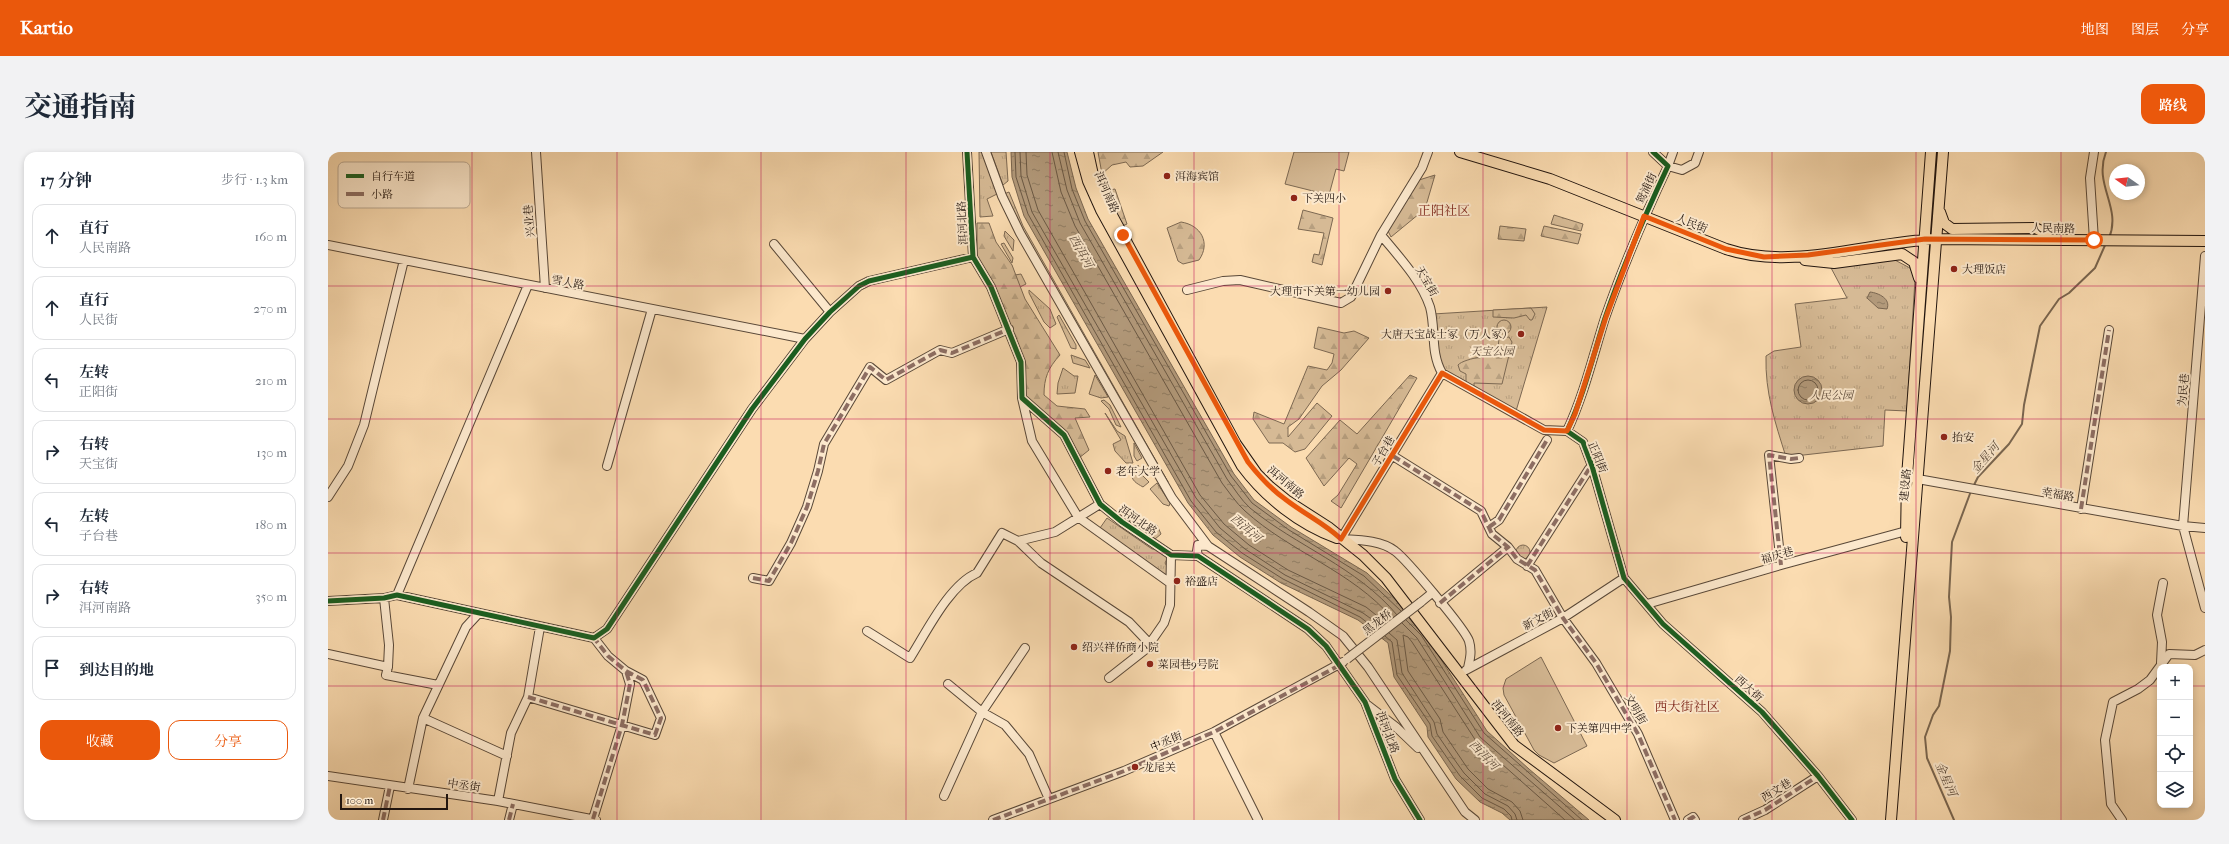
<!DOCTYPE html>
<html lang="zh">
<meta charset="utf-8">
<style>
body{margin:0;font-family:"IM FELL French Canon","Noto Serif SC",serif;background:#f2f2f3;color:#1f2937}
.controls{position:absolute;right:12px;bottom:12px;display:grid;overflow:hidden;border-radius:8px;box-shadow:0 2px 6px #0003}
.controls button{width:36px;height:36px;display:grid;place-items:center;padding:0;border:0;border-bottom:1px solid #e0e1e3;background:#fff;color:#1f2937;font:20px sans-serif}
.compass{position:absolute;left:1781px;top:12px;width:36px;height:36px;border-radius:50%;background:#fff;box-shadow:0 2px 6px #0003;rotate:284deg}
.scale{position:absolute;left:12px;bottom:10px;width:108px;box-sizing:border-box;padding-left:4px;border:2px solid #23160f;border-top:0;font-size:11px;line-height:14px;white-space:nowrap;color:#23160f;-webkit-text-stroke:3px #fce8cc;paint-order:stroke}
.stop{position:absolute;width:12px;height:12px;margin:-9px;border:3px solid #ea580c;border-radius:50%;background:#fff}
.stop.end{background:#ea580c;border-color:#fff;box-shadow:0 1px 4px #0008}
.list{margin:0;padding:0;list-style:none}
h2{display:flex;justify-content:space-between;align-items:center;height:52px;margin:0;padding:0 16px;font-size:17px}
h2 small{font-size:13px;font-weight:400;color:#747a83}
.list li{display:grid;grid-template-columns:26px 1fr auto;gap:12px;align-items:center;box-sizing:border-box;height:64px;margin:0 8px 8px;padding:0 8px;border:1px solid #e0e1e3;border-radius:12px}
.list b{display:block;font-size:15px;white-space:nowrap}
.list p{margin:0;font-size:13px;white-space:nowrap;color:#747a83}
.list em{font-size:13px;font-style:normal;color:#747a83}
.actions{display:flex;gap:8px;padding:12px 16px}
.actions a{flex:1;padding:9px 0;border:1px solid #ea580c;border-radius:12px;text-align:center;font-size:14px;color:#ea580c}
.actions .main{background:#ea580c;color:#fff}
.icon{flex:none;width:22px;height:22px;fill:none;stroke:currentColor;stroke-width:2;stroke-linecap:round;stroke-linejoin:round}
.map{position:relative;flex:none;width:1877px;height:668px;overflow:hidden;border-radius:12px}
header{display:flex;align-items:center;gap:24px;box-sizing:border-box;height:56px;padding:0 20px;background:#ea580c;color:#fff}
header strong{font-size:19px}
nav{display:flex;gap:22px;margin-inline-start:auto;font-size:14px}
.intro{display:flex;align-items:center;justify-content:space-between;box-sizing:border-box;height:96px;padding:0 24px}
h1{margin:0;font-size:28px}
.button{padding:10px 18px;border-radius:12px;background:#ea580c;color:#fff;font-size:14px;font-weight:700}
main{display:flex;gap:24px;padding:0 24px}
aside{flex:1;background:#fff;border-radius:12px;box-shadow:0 2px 6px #0003}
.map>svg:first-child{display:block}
</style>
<header>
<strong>Kartio</strong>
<nav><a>地图</a><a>图层</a><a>分享</a></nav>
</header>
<div class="intro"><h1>交通指南</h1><a class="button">路线</a></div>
<main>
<aside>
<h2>17 分钟<small>步行 · 1.3 km</small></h2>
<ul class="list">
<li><svg class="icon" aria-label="ahead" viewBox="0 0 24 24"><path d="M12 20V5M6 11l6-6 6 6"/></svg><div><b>直行</b><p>人民南路</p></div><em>160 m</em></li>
<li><svg class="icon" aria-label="ahead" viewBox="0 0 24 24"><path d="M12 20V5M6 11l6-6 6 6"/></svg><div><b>直行</b><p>人民街</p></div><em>270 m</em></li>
<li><svg class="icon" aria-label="left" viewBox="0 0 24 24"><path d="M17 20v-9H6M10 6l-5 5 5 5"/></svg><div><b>左转</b><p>正阳街</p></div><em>210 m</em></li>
<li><svg class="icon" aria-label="right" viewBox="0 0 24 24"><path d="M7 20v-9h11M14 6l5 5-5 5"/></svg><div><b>右转</b><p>天宝街</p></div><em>130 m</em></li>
<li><svg class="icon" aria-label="left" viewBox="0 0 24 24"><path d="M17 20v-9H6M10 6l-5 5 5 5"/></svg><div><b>左转</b><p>子台巷</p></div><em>180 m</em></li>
<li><svg class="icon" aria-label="right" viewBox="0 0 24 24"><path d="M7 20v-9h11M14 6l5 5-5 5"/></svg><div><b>右转</b><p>洱河南路</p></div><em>350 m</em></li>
<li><svg class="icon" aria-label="arrive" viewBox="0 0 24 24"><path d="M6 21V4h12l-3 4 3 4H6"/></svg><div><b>到达目的地</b></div></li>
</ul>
<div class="actions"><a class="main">收藏</a><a>分享</a></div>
</aside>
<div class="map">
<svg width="1877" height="668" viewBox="0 0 1877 668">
<defs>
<pattern id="grass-tufts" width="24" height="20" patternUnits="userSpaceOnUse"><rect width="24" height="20" fill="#d6ba95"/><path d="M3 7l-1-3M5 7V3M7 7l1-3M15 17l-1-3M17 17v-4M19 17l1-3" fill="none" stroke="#b79f7f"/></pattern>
<pattern id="forest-firs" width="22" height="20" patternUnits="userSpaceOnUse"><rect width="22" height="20" fill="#d6ba95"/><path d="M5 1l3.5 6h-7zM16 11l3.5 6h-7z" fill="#b79f7f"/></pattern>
<pattern id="water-ripples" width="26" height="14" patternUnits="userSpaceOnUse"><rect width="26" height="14" fill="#b2997a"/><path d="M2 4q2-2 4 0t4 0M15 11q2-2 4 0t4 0" fill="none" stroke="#907c62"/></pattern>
</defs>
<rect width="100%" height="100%" fill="#fbdcb1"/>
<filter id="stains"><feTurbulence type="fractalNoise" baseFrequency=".005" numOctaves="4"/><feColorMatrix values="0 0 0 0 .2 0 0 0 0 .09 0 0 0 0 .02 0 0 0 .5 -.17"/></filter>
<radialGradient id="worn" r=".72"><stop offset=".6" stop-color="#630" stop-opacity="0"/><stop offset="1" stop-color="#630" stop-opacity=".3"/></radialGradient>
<!-- grass -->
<path fill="url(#grass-tufts)" stroke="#7c6852" d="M651 0H654L669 42 659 47 665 64 652 65Z
M663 0H678L680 29 675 33Z
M681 40 695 74 840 330 707 101 676 42Z
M677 79 686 88 685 99 676 84Z
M676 91 685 106 684 111 673 92Z
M1565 107 1582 116 1587 127 1579 259 1557 258 1555 294 1458 305C1447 270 1437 241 1438 204L1446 199 1473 195 1467 152 1519 146 1502 114Z
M693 122 698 132 692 135 687 123Z
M701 138 722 157 728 172 722 176 716 170 701 141Z
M1219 155 1188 259 1116 219 1110 208 1105 162Z
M731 163 748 193V197L743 196 729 165Z
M743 203 757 208 762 216 745 211Z
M735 216 746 224H750L747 241 729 242 730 231Z
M767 223 780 245 773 246 761 242Z
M776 248 782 253 793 275 788 273 781 257 773 249Z
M777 261 789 279 797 284 805 311H798L787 299 785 292 793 288Z
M806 291 814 306 809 309 806 304Z
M810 313 814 323 821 330 815 335C808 331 804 329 803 321Z
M829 331 842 351 841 354 835 352 822 337Z
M803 360 816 370 829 373 833 382 827 387 797 365Z
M779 366 824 397H829L840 405 837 411 841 418 838 424 787 389 772 376Z
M1188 400a7 7 0 1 1 14 0a7 7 0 1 1-14 0Z"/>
<!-- forest -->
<path fill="url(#forest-firs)" stroke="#7c6852" d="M770 0H835L815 14 802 15 798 10 784 13 774 22Z
M1107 23 1097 57 1063 85 1060 79 1091 28Z
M787 37 799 72 792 75 776 39Z
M975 58 1005 66 994 113 984 110 986 102 991 103 996 81 970 77Z
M1226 63 1255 72 1253 79 1223 72Z
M853 70C873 73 883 91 871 108L855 112 850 109 839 76Z
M649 71H661L668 90 684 113 697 147 732 203C720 216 716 226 716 243L729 254 757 257 762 265 747 266 761 298 751 306 736 277 696 245 697 222 649 104Z
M1172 74 1198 77 1196 89 1170 87Z
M1216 74 1253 82 1250 92 1213 84Z
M1203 156 1207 162 1204 168H1202L1198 163 1186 166 1165 165V158Z
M1169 175a7 7 0 1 1 14 0a7 7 0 1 1-14 0Z
M990 175 1016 181 1026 179 1041 186 1013 218 994 234 971 267 960 275V285L989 251 1004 264 977 297 967 300 955 291H941L925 267 926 260 956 272 980 214 999 218 1004 211 1006 202 986 196Z
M1181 185 1184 190 1182 199 1170 197 1171 186Z
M1181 203 1174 232 1146 231V235L1138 230V222L1132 219 1130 213C1136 206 1171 201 1181 203Z
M1082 223 1089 226 1013 356 1003 349 1010 343 1029 312 1021 306 996 334 978 306 1012 268 1029 282Z"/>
<!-- garden -->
<path fill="#d6ba95" stroke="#7c6852" d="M966 0H1021L1016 19 1008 17 1001 43 957 32Z
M1213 505 1259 594 1226 611 1211 603 1206 598 1176 543 1175 536 1178 527Z"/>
<!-- water -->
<path fill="url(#water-ripples)" stroke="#79654f" d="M683 0H739L748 36 760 67 906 322 926 348 963 375 1039 421 1071 451 1084 470 1089 473 1096 481 1159 579 1201 617 1261 668H1182L1174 661 1152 650 1128 627 1100 585 1099 575 1066 525 1060 491 1030 468 953 431 912 405 885 383 860 351 696 64 684 25Z
M1542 140C1551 141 1563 147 1559 157L1550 156 1539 146Z
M1466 238a14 14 0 1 1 28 0a14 14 0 1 1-28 0Z"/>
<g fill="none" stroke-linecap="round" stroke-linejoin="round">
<!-- shore -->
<path stroke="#6a5844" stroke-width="1" d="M687 0 688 25 700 62 863 349 888 380 914 401 955 427 1032 465 1049 478
M692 0 693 24 704 60 868 346 892 376 917 397 957 423 1035 461 1053 474
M698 0 699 23 710 58 872 343 896 372 921 393 960 418 1038 455 1058 471
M724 0 733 40 747 74 894 331C901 340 908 351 917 359 962 400 1024 419 1064 466
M730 0 739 38 752 71 899 327C906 336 913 348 922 356 968 394 1029 415 1069 463
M736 0 744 37 757 69 903 324 924 351 961 378 1036 424 1073 459
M1470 238a10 10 0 1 1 20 0a10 10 0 1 1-20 0Z
M1078 468 1093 483 1156 581 1254 668
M1074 471 1089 486 1152 585 1247 668
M1061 481 1069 488 1074 521 1106 570 1109 582 1126 607 1136 621 1157 642 1180 654 1187 662 1189 668
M1057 484 1064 490 1069 523 1102 572 1104 584 1122 610 1132 624 1154 646 1176 657 1183 664 1184 668
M1195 668 1192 659 1184 650 1160 637 1140 617 1115 580 1112 567 1080 519 1075 483 1080 485 1084 490 1148 589 1237 668"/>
<!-- stream -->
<path stroke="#79654f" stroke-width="2" d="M1778 0C1765 33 1794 55 1781 86
M1645 335 1650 325 1681 292 1694 272 1696 253 1712 174 1731 147 1741 141 1767 116 1778 91
M1626 668 1599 606 1597 585 1605 563 1611 554 1622 499 1623 465 1621 445 1624 390 1643 339"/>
<!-- minor casing -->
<g stroke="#594838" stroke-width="10">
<path id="minor" d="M208 0 217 136
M639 0 645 105 663 135 693 210 694 246 736 283 772 352 794 370 843 403 870 404 980 477 998 494 1037 550 1067 627 1092 668
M658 0 674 44 692 81 844 346 880 394
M1100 0 1094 16 1053 83C1071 105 1093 128 1102 155 1108 177 1102 200 1114 221L1216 278 1239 279
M1325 0 1340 14C1317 63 1295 114 1277 166 1265 204 1256 243 1239 279L1255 290 1264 314 1296 426 1335 472 1434 560 1490 624 1524 668
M1345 0 1340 14 1354 18 1367 11 1371 0
M1766 88 1762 26 1766 0
M446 92 502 160
M0 93 477 187
M1877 104 1855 374 1877 456
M859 138 895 129 912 128 1013 151 1023 145 1053 83
M1114 221 1013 387C1030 388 1053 388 1067 399 1078 407 1137 477 1141 489 1144 499 1142 507 1140 516
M694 246 704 289 750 365 842 431
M1065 304 1153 359 1164 382 1180 395 1189 407 1207 418 1235 466 1268 511 1310 582 1347 668
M279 314 324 157
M1584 326 1855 374 1877 376
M0 345 20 314 36 273 76 108
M1753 357 1781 178
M1161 375 1171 368 1219 288
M690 389 713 411 801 470 822 492
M870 404 869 399 870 393 880 394 981 460 1015 484 1040 515 1137 660 1147 668
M1453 413 1441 303 1463 307 1471 306
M1199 414 1261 317
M425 426 441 429 463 391 479 355 490 319 496 292 542 215 558 228 612 198 624 201 681 177
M69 443 200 133
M56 446 61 493 60 515
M0 449 56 446 69 443 266 486 279 477 424 257 477 187 502 160 531 134 541 129 645 105
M1093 450 1104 441
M1112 451 1180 395
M1319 452 1453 413 1582 378
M539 479 582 506C598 481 621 433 649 421L674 381 690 389 727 380 772 352
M0 502 60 515 58 523 110 533
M1833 511 1834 490 1829 463 1835 431
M1138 518 1235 466 1296 426
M781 526 818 497 836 471 842 453 843 403
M620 532 654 560 677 573 701 602 721 647
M200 545 327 583 333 566 315 528 298 519 280 504 266 486
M1038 552 1068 575 1090 596
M95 566 179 604
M886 580 930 668
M0 624 170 649 268 668
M80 637 95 566 138 475 150 462
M616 644 654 560 697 496
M170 649 183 581 200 545 212 475
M265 667 294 573 302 532 298 519
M55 668 62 634
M181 668 185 652
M665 668 796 619 886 580 1015 510
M1360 668 1365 665 1367 668
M1415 668 1437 658 1490 624
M1794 668 1783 652 1777 588 1785 550 1810 537 1822 528 1841 502 1867 503 1877 498"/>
</g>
<!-- major casing -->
<g stroke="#23160f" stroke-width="12">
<path id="major" d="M752 0 760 29 773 58 914 314C937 345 972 373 1009 386
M760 0 765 23 779 54 908 292 929 322 942 335 958 348 1000 375 1035 403 1058 426 1186 593 1287 668
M1132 0 1222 27 1398 97C1464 119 1540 90 1608 87L1877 89
M1612 60 1616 71 1624 77 1707 76 1716 80 1721 88
M1477 108 1506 111 1574 102 1586 110 1591 126
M1578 385 1579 325 1603 0
M1563 668 1615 0"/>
</g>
<!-- minor -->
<use href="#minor" stroke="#fce8cc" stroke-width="8"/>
<!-- major -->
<use href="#major" stroke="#fbdcb1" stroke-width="10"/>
<!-- minor-bridge casing -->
<g stroke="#594838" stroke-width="10" stroke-linecap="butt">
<path id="minor-bridge" d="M1019 507 1093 450"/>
</g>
<!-- minor-bridge -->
<use href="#minor-bridge" stroke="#fce8cc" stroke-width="8"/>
<!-- quiet -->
<path stroke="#8d6e63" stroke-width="4" stroke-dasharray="8 4" stroke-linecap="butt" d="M1065 304 1153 359 1164 382 1180 395 1189 407 1207 418 1235 466 1268 511 1310 582 1347 668
M1753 357 1781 178
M1161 375 1171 368 1219 288
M1453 413 1441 303 1463 307 1471 306
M1199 414 1261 317
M425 426 441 429 463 391 479 355 490 319 496 292 542 215 558 228 612 198 624 201 681 177
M1112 451 1180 395
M200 545 327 583 333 566 315 528 298 519 280 504 266 486
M265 667 294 573 302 532 298 519
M55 668 62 634
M181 668 185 652
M665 668 796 619 886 580 1012 513
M1360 668 1365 665 1367 668
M1415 668 1437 658 1490 624"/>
<!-- cycleway casing -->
<g stroke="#fce8cc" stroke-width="8">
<path id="cycleway" d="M639 0 645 105 663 135 693 210 694 246 736 283 772 352 794 370 843 403 870 404 980 477 998 494 1037 550 1067 627 1092 668
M1325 0 1340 14C1317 63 1295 114 1277 166 1265 204 1256 243 1239 279L1255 290 1264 314 1296 426 1335 472 1434 560 1490 624 1524 668
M0 449 56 446 69 443 266 486 279 477 424 257 477 187 502 160 531 134 541 129 645 105"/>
</g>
<!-- cycleway -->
<use href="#cycleway" stroke="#1b5e20" stroke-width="5"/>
</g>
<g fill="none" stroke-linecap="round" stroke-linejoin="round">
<!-- route -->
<path stroke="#ea580c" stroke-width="5" d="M795 83 920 310C931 324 943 337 957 347 976 362 996 371 1013 387L1114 221 1216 278 1239 279 1247 262 1278 165 1316 64 1398 97 1436 105 1480 103 1597 87 1766 88"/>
</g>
<!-- grid -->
<path fill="none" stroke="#c2185b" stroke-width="1" stroke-opacity="0.55" d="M144 0V668M289 0V668M433 0V668M578 0V668M722 0V668M866 0V668M1011 0V668M1155 0V668M1299 0V668M1444 0V668M1588 0V668M1733 0V668M0 134H1877M0 267H1877M0 401H1877M0 534H1832M1862 534H1877"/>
<!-- markers -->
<g fill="#8f2418" stroke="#fce8cc" stroke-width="1.5">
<circle cx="839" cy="24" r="4"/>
<circle cx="966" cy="46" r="4"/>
<circle cx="1626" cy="117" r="4"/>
<circle cx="1060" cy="139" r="4"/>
<circle cx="1193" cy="182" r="4"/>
<circle cx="1616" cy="285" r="4"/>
<circle cx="780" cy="319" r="4"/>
<circle cx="849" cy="429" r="4"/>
<circle cx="746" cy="495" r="4"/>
<circle cx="822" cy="512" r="4"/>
<circle cx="1230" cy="576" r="4"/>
<circle cx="807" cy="615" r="4"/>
</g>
<g text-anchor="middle" stroke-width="4" stroke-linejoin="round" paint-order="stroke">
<!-- poi labels -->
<g font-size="11" fill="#23160f" stroke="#fce8cc" text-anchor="start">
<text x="847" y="28">洱海宾馆</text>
<text x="974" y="50">下关四小</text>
<text x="1634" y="121">大理饭店</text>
<text x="1052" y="143" text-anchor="end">大理市下关第一幼儿园</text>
<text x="1185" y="186" text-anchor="end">大唐天宝战士冢（万人冢）</text>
<text x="1624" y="289">抬安</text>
<text x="788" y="323">老年大学</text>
<text x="857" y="433">裕盛店</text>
<text x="754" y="499">绍兴祥侨商小院</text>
<text x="830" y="516">菜园巷9号院</text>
<text x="1238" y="580">下关第四中学</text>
<text x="815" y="619">龙尾关</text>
</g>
<!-- street labels -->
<g font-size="11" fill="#23160f" stroke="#fce8cc">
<text transform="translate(1318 36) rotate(-65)" y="4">鸳浦街</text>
<text transform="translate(779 40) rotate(66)" y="4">洱河南路</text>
<text transform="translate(201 69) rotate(-95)" y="4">兴业巷</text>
<text transform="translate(634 71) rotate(-93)" y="4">洱河北路</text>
<text transform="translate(1364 71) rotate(22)" y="4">人民街</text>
<text transform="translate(1725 76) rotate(1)" y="4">人民南路</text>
<text transform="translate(1099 129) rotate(60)" y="4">天宝街</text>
<text transform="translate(240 130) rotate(11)" y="4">雪人路</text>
<text transform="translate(1855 238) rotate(-85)" y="4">为民巷</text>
<text transform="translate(1055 299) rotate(-59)" y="4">子台巷</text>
<text transform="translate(1270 305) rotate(68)" y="4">正阳街</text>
<text transform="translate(958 330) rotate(40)" y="4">洱河南路</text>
<text transform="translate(1577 333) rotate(-85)" y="4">建设路</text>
<text transform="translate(1730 342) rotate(10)" y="4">幸福路</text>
<text transform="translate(810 368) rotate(35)" y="4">洱河北路</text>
<text transform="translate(1449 403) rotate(-16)" y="4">福庆巷</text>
<text transform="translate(1210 467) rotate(-28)" y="4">新文街</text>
<text transform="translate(1049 470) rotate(-38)" y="4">黑龙桥</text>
<text transform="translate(1421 536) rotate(42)" y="4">西大街</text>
<text transform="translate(1308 557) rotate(60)" y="4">文明街</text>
<text transform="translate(1180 566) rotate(51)" y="4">洱河南路</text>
<text transform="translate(1060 580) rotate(69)" y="4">洱河北路</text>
<text transform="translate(838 589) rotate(-23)" y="4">中丞街</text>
<text transform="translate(136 633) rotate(8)" y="4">中丞街</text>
<text transform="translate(1448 638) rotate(-31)" y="4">西文巷</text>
</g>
<!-- park labels -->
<g font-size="11" font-style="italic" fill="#594737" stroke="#fce8cc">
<text x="1164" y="203">天宝公园</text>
<text x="1503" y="247">人民公园</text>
</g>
<!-- water labels -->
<g font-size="12" font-style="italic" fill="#5c4a3a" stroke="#fce8cc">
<text transform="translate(753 99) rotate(61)" y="4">西洱河</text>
<text transform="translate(1657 306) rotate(-49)" y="4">金星河</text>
<text transform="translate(918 376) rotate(40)" y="4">西洱河</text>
<text transform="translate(1156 603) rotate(46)" y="4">西洱河</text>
<text transform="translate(1618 627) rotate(67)" y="4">金星河</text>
</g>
<!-- quarter labels -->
<g font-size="13" fill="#7a1f14" stroke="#fce8cc">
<text x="1116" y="63">正阳社区</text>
<text x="1359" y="559">西大街社区</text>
</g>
</g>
<!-- legend -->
<rect x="10" y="10" width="132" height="46" rx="6" fill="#fce8cc" stroke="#bba993" stroke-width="1"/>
<rect x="18" y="22" width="18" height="4" fill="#1b5e20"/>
<rect x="18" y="40" width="18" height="4" fill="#8d6e63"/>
<g font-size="11" fill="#23160f">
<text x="43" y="28">自行车道</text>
<text x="43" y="46">小路</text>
</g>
<rect width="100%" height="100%" filter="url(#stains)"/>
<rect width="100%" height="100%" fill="url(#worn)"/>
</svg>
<div class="controls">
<button>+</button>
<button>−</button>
<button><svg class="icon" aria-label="locate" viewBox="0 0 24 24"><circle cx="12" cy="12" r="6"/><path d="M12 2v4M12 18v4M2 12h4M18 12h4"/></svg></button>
<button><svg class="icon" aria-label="layers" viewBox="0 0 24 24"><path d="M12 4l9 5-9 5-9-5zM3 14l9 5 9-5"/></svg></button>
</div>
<svg class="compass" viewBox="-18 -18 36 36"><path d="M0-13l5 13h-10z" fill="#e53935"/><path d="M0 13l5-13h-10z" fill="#747a83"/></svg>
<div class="scale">100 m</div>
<div class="stop" style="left:1766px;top:88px"></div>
<div class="stop end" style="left:795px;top:83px"></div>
</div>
</main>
